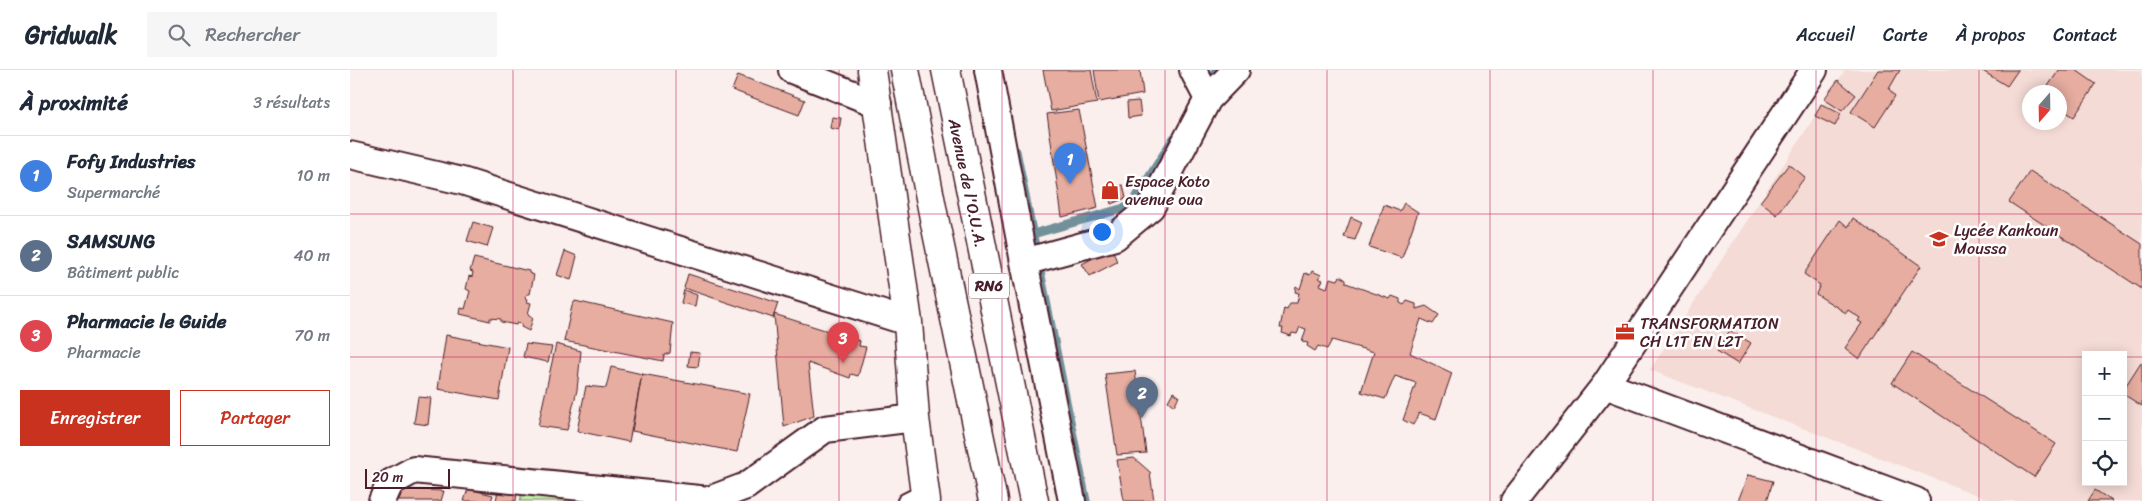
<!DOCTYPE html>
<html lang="fr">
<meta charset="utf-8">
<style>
body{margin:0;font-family:Sriracha,sans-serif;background:#f6f6f7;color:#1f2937}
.controls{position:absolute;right:15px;bottom:15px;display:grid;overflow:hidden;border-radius:0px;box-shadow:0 2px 12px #0003}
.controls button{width:45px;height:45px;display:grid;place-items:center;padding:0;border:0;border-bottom:1px solid #e0e1e3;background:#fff;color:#1f2937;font:25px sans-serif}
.compass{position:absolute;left:1672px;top:15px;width:45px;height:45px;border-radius:50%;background:#fff;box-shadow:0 2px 12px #0003;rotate:200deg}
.scale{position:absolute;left:15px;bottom:12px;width:85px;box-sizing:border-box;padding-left:5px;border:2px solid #4a1f2b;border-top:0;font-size:14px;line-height:18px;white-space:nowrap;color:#4a1f2b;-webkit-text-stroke:4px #fff;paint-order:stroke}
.you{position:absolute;left:751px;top:161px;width:18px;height:18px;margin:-12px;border:4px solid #fff;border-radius:50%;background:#1a73e8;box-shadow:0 0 0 8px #1a73e833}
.badge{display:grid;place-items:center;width:32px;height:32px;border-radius:50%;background:#c8321e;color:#fff;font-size:16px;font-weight:700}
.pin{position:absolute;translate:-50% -41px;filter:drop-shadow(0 1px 2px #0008)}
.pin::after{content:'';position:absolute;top:26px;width:18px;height:15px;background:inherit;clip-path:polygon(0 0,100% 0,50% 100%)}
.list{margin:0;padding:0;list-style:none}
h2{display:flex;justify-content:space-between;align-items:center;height:65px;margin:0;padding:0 20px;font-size:21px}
h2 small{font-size:16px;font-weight:400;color:#747a83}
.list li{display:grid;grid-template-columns:32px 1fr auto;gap:15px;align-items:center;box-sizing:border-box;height:80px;padding:0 20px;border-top:1px solid #e0e1e3}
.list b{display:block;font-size:19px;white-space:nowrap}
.list p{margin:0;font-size:16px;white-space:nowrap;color:#747a83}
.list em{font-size:16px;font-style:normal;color:#747a83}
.actions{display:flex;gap:10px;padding:15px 20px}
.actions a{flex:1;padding:11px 0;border:1px solid #c8321e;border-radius:0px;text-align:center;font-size:18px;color:#c8321e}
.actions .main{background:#c8321e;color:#fff}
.icon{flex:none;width:28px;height:28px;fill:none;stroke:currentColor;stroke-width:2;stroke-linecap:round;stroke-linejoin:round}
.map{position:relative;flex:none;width:1792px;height:431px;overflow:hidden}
header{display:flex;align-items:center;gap:30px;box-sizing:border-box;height:70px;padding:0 25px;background:#fff;border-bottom:1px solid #e0e1e3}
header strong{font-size:24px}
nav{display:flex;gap:28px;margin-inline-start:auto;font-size:18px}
.search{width:350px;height:45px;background:#f6f6f7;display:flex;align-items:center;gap:12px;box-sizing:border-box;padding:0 18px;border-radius:0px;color:#747a83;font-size:19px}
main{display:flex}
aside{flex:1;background:#fff}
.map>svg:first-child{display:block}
</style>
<header>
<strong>Gridwalk</strong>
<div class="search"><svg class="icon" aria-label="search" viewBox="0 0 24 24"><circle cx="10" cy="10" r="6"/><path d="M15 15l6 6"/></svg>Rechercher</div>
<nav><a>Accueil</a><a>Carte</a><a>À propos</a><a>Contact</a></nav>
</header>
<main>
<aside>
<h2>À proximité<small>3 résultats</small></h2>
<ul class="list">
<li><span class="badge" style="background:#3f7fe0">1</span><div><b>Fofy Industries</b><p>Supermarché</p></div><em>10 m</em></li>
<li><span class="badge" style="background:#5c6f8a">2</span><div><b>SAMSUNG</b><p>Bâtiment public</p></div><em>40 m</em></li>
<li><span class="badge" style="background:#e0444e">3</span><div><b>Pharmacie le Guide</b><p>Pharmacie</p></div><em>70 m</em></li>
</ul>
<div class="actions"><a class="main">Enregistrer</a><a>Partager</a></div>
</aside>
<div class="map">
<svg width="1792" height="431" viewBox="0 0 1792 431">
<rect width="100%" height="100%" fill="#faefec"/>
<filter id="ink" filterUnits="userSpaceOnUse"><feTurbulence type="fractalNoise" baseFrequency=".02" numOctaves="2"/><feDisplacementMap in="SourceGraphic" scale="10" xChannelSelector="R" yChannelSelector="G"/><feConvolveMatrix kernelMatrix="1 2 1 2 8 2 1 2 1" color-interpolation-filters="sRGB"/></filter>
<g filter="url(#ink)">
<!-- built -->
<path fill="#f4dbd5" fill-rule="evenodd" d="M1495 0H1792V431H1643L1300 300ZM1680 22H1710V52H1680ZM1736 285H1773V412H1736Z"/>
<!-- green -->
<path fill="#bfedab" stroke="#84866b" d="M172 423 255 431H170Z"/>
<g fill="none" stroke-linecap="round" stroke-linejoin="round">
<!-- stream -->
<path stroke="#71909a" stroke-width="9" d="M857 15 866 0
M666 81 736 431
M683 164 781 136 824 68"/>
</g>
<!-- building -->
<path fill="#e6ada0" stroke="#4a1f2b" d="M693 0H741L747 33 701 41Z
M744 0H790L793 24 749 32Z
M1528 0H1550L1539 19 1545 26 1525 57 1501 42Z
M1631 0H1668L1657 16Z
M1709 0H1726L1746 14 1724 47 1710 38V22H1694Z
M388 5 455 30 449 45 382 20Z
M1488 10 1506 25 1492 41 1474 29Z
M789 31 791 46 778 48 777 32Z
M1471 34 1491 44 1485 56 1465 46Z
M729 40 748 138 712 147 697 44Z
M482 47 491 48 489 60 480 58Z
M1439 94 1455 107 1427 145 1410 132Z
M1680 101 1792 174V219L1659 132Z
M773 115 776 128 761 134 758 118Z
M1054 133 1068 142 1052 188 1019 177 1034 135 1050 141Z
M1001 147 1012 152 1005 170 994 167Z
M1503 148 1571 196 1509 289 1495 278 1512 253 1508 251 1510 248 1498 240 1496 243 1466 224 1470 215 1454 204 1490 150 1498 157Z
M123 152 143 158 137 177 117 171Z
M762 178 767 192 740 206 732 194Z
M215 181 227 186 221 210 207 205Z
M124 188 179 201V203L184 205 180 224H177L175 228 178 229 177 232 181 233 178 244 183 248 179 261 171 257 172 254 167 253 166 255 151 252V249L140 248V251L110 244 111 238 115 239 120 221 116 219 119 206 122 207 123 202 120 201Z
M962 201 971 205 968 208 973 210 970 215 977 218 980 208 988 210 990 206 996 210V213L1040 229 1042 226 1050 229V233L1054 235 1057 231 1066 234V239L1076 236 1089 245 1083 254 1071 249 1060 283 1102 303 1086 349 1069 343 1063 355 1053 350 1066 313 1045 306 1035 329 1011 322 1024 282 982 270 977 279 968 276 965 281 957 276 958 273 952 272 956 259 950 257 947 264 942 263 941 266 932 263 933 258H930L934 238 937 239 940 233H947L949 223 945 222 946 216 950 219 955 203 960 205Z
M338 204 428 233 423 248 334 218Z
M334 220 347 225 345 236 331 233Z
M225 231 323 253 320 283 314 285 313 291 214 271 222 236Z
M424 244 510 271 509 276 516 277 508 306 501 304 500 308 458 293 464 346 434 357Z
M1380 260 1401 273 1388 294 1367 281Z
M96 265 158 277 149 330 88 319Z
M176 274 202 277 198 292 173 287Z
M206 274 231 281 227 320 217 360 188 356Z
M340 282 350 283 348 297 338 296Z
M1562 282 1706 374 1684 407 1542 313Z
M1791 292 1792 293V336L1773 324V320Z
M261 297 292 304 279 372 227 361 236 316 256 318Z
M785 301 796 383 767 385 755 304Z
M292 304 400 324 387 382 282 361Z
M823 322 829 326 824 336 818 331Z
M68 327 81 328 78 355 64 353Z
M784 388 800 402 804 431H774L767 390Z
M1398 405 1423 411 1417 431H1388Z
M53 419 94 421 91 431H49Z
M118 419 143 425 141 431H114Z
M148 420 167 421 166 431H146Z
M1745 420 1762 431H1738Z"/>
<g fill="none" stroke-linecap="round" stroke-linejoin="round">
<!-- lane casing -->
<g stroke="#4a1f2b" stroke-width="18">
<path id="lane" d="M555 431 575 421"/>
</g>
<!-- street casing -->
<g stroke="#4a1f2b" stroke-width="30">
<path id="street" d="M442 0 528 34
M638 0 674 192 722 431
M843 0 858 29
M0 85 112 111 558 252
M674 192 765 167 801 137 858 29 886 0
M1255 315 1566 431
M32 431 40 413 64 400 359 430 396 416 475 359 565 348
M1164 431 1255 315 1464 0"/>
</g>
<!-- secondary casing -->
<g stroke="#4a1f2b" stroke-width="31">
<path id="secondary" d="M522 0 558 252 565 348 576 431"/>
</g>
<!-- highway casing -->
<g stroke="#4a1f2b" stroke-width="31">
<path id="highway" d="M555 0 584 148 643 431
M596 0 684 431"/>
</g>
<!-- lane -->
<use href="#lane" stroke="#fff" stroke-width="14"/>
<!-- street -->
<use href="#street" stroke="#fff" stroke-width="26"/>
<!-- secondary -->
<use href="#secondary" stroke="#fff" stroke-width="28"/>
<!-- highway -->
<use href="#highway" stroke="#fff" stroke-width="28"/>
</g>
</g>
<!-- grid -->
<path fill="none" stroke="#c2185b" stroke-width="1" stroke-opacity="0.55" d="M163 0V431M326 0V431M489 0V431M652 0V431M815 0V431M977 0V431M1140 0V431M1303 0V431M1466 0V431M1629 0V431M0 144H1792M0 287H1736M1773 287H1792"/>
<!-- icons -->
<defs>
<g id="shop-bare" transform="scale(1.5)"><path d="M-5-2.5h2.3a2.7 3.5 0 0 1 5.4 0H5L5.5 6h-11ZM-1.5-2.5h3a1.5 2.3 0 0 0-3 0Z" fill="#c8321e" stroke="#fff" stroke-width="2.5" paint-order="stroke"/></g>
<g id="school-bare" transform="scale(1.5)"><path d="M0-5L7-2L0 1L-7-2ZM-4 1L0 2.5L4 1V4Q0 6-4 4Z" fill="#c8321e" stroke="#fff" stroke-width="2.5" paint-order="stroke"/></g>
<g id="office-bare" transform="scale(1.5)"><path d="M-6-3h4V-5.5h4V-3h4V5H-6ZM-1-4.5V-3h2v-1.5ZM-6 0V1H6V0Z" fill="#c8321e" stroke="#fff" stroke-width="2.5" paint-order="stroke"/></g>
</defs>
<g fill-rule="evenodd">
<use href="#shop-bare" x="760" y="120"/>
<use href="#school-bare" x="1589" y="169"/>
<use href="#office-bare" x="1275" y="262"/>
</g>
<g text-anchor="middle" stroke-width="5" stroke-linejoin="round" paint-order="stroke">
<!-- shield labels -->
<rect fill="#fff" stroke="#80626b" stroke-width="1" x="619" y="203.5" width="40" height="25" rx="4"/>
<g font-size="15" font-weight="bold" fill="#4a1f2b">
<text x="639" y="221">RN6</text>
</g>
<!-- poi labels -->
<g font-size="16" fill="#4a1f2b" stroke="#fff" text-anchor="start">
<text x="775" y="117">Espace Koto<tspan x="775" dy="18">avenue oua</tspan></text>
<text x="1604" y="166">Lycée Kankoun<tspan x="1604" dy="18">Moussa</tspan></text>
<text x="1290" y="259">TRANSFORMATION<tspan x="1290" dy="18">CH L1T EN L2T</tspan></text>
</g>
<!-- street labels -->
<g font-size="16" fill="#4a1f2b" stroke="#fff">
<text transform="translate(618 113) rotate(78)" y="6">Avenue de l'O.U.A.</text>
</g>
</g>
</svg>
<div class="controls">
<button>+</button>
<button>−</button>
<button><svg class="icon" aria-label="locate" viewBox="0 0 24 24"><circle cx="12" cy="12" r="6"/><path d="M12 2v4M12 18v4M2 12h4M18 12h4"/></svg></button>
</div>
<svg class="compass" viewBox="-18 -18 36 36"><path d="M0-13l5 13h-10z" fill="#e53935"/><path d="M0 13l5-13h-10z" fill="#747a83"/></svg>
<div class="scale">20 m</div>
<div class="you"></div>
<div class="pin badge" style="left:720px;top:114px;background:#3f7fe0">1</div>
<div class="pin badge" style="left:792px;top:348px;background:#5c6f8a">2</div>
<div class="pin badge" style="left:493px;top:293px;background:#e0444e">3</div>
</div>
</main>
